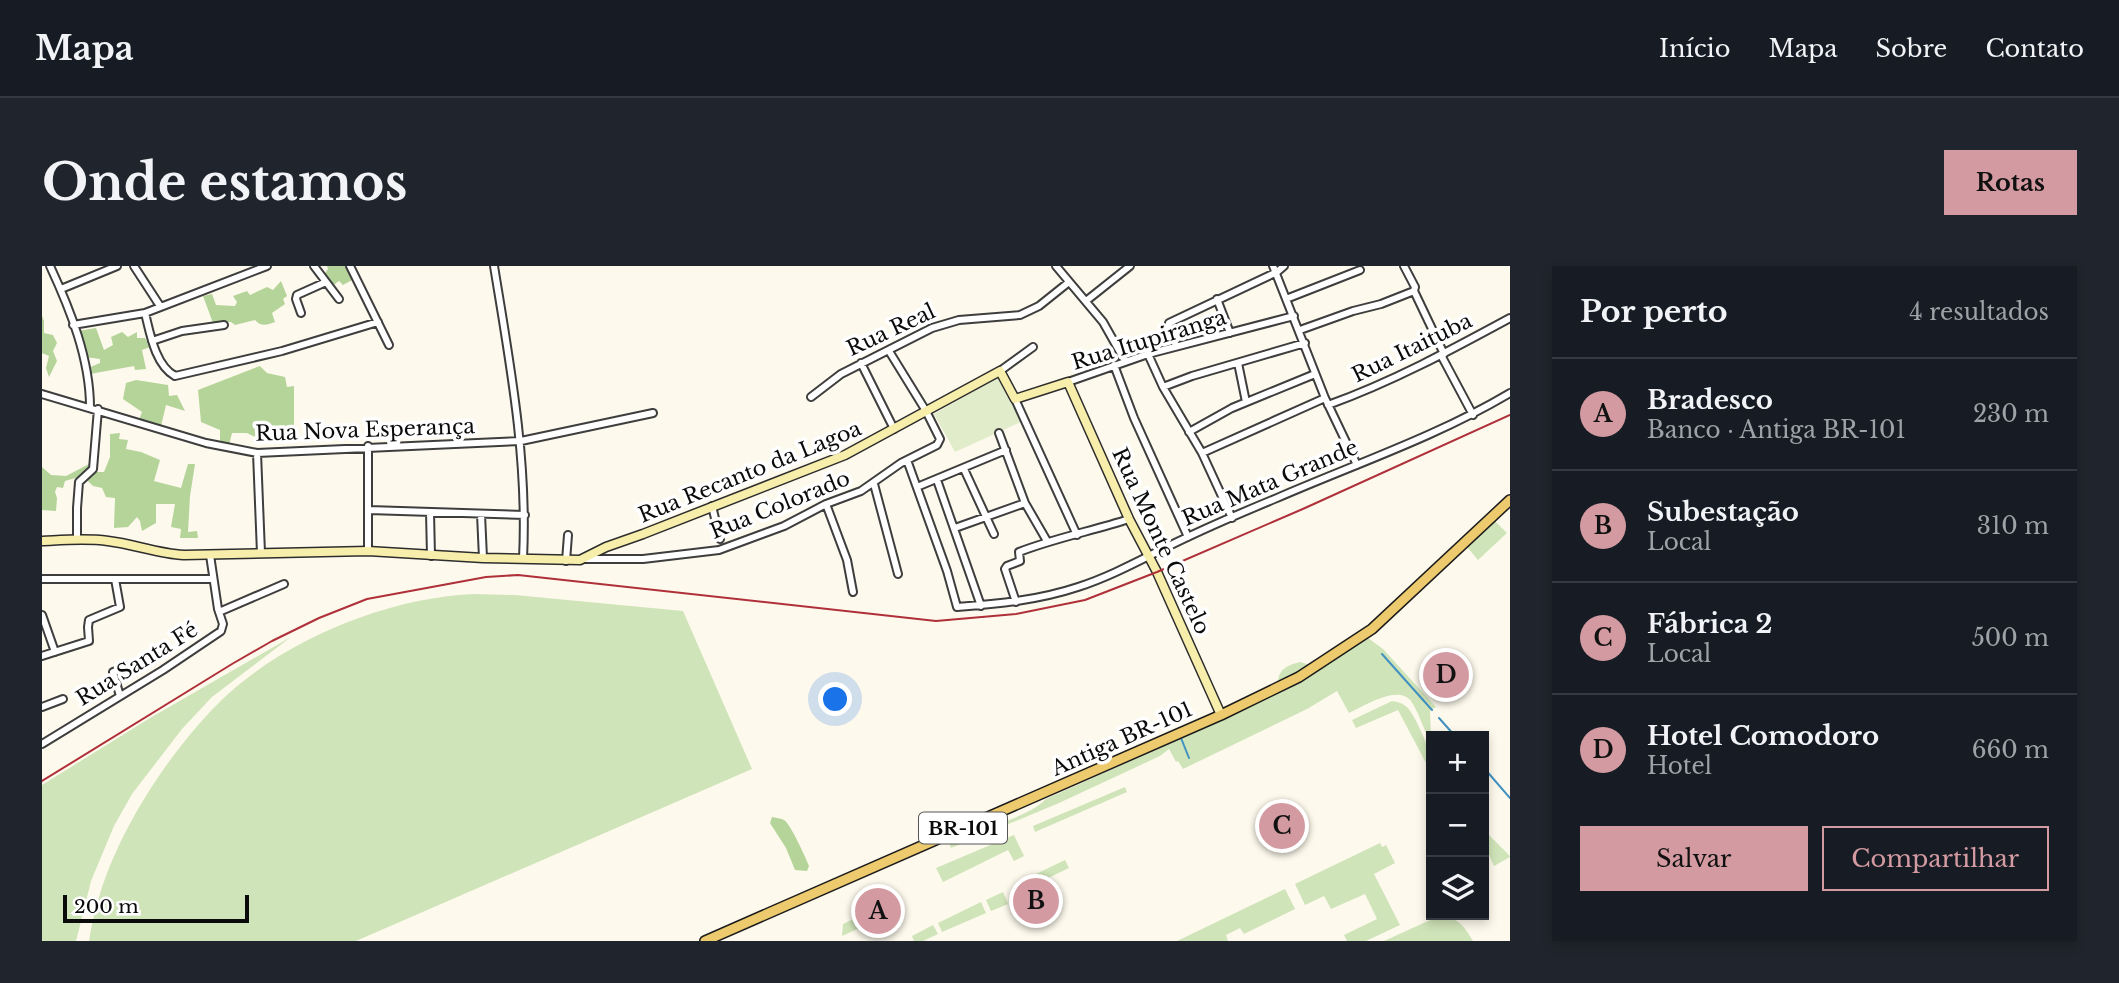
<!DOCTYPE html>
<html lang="pt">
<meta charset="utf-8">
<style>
body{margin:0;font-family:"Libre Baskerville",serif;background:#20242c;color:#f1f3f6}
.controls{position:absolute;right:21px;bottom:21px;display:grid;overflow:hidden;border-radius:0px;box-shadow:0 4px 10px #0003}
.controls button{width:63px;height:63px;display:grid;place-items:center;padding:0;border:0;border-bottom:2px solid #363941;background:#171b24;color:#f1f3f6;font:35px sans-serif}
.scale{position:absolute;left:21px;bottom:18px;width:186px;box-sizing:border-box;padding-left:7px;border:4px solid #0b0b0b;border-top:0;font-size:19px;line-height:24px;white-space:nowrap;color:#0b0b0b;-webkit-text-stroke:5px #fff;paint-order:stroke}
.you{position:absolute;left:794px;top:434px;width:24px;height:24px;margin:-18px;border:5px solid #fff;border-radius:50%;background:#1a73e8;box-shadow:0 0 0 10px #1a73e833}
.badge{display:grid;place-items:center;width:46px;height:46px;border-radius:50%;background:#d39ba1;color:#111;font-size:23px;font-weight:700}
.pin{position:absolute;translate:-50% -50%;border:4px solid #fff;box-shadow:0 2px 7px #0006}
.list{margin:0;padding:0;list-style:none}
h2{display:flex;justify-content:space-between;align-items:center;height:91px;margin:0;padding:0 28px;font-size:30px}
h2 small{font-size:23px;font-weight:400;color:#9ea1a6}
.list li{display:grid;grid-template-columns:46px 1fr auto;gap:21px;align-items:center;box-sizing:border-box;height:112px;padding:0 28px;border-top:2px solid #363941}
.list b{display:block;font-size:26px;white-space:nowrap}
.list p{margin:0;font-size:23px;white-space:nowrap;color:#9ea1a6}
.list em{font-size:23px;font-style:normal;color:#9ea1a6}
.actions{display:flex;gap:14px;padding:21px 28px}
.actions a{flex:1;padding:16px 0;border:2px solid #d39ba1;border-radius:0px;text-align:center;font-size:24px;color:#d39ba1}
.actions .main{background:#d39ba1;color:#111}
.icon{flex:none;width:38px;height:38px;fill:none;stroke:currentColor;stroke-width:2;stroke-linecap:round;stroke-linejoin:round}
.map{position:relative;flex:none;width:1468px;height:675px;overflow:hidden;border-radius:0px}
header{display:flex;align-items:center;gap:42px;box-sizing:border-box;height:98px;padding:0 35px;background:#171b24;border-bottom:2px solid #363941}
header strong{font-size:33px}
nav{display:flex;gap:38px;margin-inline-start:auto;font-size:24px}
.intro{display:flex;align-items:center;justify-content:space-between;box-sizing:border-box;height:168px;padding:0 42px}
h1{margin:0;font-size:49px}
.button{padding:18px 32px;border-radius:0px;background:#d39ba1;color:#111;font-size:24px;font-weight:700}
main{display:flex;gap:42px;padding:0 42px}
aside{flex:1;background:#171b24;border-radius:0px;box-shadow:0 4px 10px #0003}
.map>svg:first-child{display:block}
</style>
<header>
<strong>Mapa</strong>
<nav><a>Início</a><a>Mapa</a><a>Sobre</a><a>Contato</a></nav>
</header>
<div class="intro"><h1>Onde estamos</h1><a class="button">Rotas</a></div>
<main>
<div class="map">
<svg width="1468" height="675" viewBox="0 0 1468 675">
<rect width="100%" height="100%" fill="#fdf9ec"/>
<!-- green -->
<path fill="#d0e4b9" d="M1453 255 1465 267 1436 294 1425 281Z
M433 328 473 329 641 345 710 503 314 675H47C49 663 51 651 55 639 74 564 136 471 194 421 257 368 352 331 433 328Z
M249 371 170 431 140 463 90 528 72 560 49 615 34 675H0V519L108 452Z
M1318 371 1326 372 1341 383 1394 441 1388 444 1389 471H1386C1380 459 1376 445 1369 435 1356 418 1322 440 1307 447L1295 425 1265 443 1141 503 1136 495 1134 496 1127 483 1118 490 1017 537 909 582 907 577C915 573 924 568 933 565 954 559 988 549 1004 533L1122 480 1125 478 1123 473 1225 430Z
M1258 396 1268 399 1236 417C1236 403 1246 399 1258 396Z
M1350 435C1356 436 1360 437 1365 441 1374 451 1389 485 1389 497L1385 499 1356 444 1314 462 1310 454Z
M1083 521 1085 526 993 566 991 560Z
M1442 564 1468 590V591L1452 600 1442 578Z
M972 569 982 590 972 595 966 584 901 616 894 602Z
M1338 577 1340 581 1344 579 1353 597 1332 608 1358 659 1324 675H1305L1302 669 1335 653 1323 628 1289 643 1282 630 1263 639 1253 618Z
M1023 594 1027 602 998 616 994 608Z
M1243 623 1253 643 1202 668 1198 662 1184 669 1186 675H1135Z
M961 626 966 638 949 645 944 634Z
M939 636 944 647 900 666 896 657Z
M820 649 824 659 800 670 801 658Z
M1397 650C1416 651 1422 660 1431 675H1342Z
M891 659 896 668 881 675H872L870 670Z"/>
<!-- forest -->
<path fill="#b5d499" d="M285 0H305L312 13 301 19 297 15 289 21 281 10 286 3Z
M239 15 245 30 241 33 243 38 230 47 233 56C225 59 219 61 213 54L193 59 189 56 171 57 161 30 170 28 174 39 193 40 195 36 191 30 205 25 208 29 225 21 231 24Z
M0 50 2 55V67L11 69 15 77 11 85 15 95 7 111 4 102 7 90 0 87Z
M54 62 62 84 71 79 69 71 80 66 86 71 95 66V72H103L108 81 100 84 104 103 93 104 92 100 48 108 46 102 58 97V93L43 91 36 65Z
M218 100 225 107 243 111 245 121 252 120V175L217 173 205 167H190L187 179 178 177V164L159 156 156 124Z
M94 114 126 119 127 130 135 129 143 145 124 139 119 160 97 154 100 146 81 133 84 117Z
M78 167 77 173 86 174 84 183 99 186 118 194 112 215 139 222 146 198H153L148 230 146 266 155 265 156 272H138L139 263 129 261 133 238H114V257L100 265 98 255 95 251 86 261 72 262 73 232 64 231 60 222 51 220 44 213 52 206H62L68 191V168Z
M49 197V201L40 210 23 215 21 222 15 221 13 226 15 232 14 245 0 244V201L9 209 24 210Z
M730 551C734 552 738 552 742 554 748 557 764 592 767 600L765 605 753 604 744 582 728 557Z"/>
<!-- pitch -->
<path fill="#e1ecca" d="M957 111 979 156 913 186 892 148Z"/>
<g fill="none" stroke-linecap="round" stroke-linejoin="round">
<!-- stream -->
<path stroke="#4291c1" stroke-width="2" d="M1340 388 1390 444
M1397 452 1413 470
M1139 472 1147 492
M1442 502 1468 532"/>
<!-- street casing -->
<g stroke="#3e3e3e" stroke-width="10">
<path id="street" d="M8 0C28 43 48 93 48 141
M92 0 118 40
M272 0 297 33
M308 0 347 79
M452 0C468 98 486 193 481 293
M1014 0 1061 56 1083 95
M1231 0 1283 132 1315 199
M19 23 75 0
M1372 25 1402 88
M1175 33 1188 67
M1244 33 1318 4
M1044 35 1088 0
M103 47C108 67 113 99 133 110L240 85 336 56
M259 47 254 33 255 29 284 16
M31 59 103 47 225 0
M1258 64 1311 45 1339 38 1372 25 1373 21 1362 0
M110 75 140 65 182 59
M1134 80 1126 60 1127 57 1235 6 1242 0
M1106 88 1121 121 1160 187 1190 252
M1399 89 1431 149
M819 97 852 163
M1196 97 1204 136
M1072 99 1092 152 1146 271
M958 105 991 81
M1026 116 1106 88 1252 50
M1121 121 1150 110 1263 77
M0 128 164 177 215 187 479 175 611 147
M769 131 799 108 890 62 917 54 978 49 997 40 1027 16
M973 133 1035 269
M1286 139C1350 116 1409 84 1468 52
M1147 166 1190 142 1273 108
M957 167 983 237 1005 275
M326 180V285
M215 187 219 287
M1160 187 1283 132
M865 194 905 305 915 341C956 338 997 334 1036 321 1070 310 1100 293 1133 277 1166 261 1201 246 1235 232 1313 198 1394 171 1468 127
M922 203 952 268
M895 214 939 340
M832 218 856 308
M875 221 964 184
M784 238 805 294 811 326
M670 240 678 273
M327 244 483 249
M388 246 389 290
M439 248 441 292
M913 262 983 237
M35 273V242L37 216 51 203 56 143
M543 293H601L677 284 742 260 784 238 819 225 859 197 895 179 898 173 884 145 847 85
M524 295 526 269
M0 313H171
M974 336 963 303 965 300 978 295 977 286C1013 272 1050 265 1087 253
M177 346 242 318
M0 349 13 386
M0 390 47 375 46 361 47 354 78 341 73 313
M78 430 71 406 89 400
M0 441 21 433
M0 478 121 404 179 365 181 358 176 343 168 289"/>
</g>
<!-- secondary casing -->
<g stroke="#2d2d2d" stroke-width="11">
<path id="secondary" d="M0 275C22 274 44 272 66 275 92 278 116 288 142 289L326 285 441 292 538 294 564 281 601 268 803 189 958 105 973 133 1026 116 1087 253 1115 306 1179 449"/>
</g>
<!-- primary casing -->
<g stroke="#1c1c1c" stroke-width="12">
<path id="primary" d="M663 675 1179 449 1257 411 1330 363 1468 234"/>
</g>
<!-- street -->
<use href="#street" stroke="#fff" stroke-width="6"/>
<!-- secondary -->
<use href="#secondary" stroke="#f8eeac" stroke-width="8"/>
<!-- primary -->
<use href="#primary" stroke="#ecca6d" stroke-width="9"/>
<!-- tram -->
<path stroke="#af3039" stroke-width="2" d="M0 515 190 398 230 375 277 352 325 333 444 311 476 309 894 355 974 348 1043 334 1115 306 1263 242 1468 149"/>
</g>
<g text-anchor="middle" stroke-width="7" stroke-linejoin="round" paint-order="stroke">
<!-- shield labels -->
<rect fill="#fff" stroke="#545454" stroke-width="2" x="877" y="546.5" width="88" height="31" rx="5"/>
<g font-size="19" font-weight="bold" fill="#0b0b0b">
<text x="921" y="569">BR-101</text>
</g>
<!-- street labels -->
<g font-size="21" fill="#0b0b0b" stroke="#fff">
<text transform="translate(849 64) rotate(-25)" y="7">Rua Real</text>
<text transform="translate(1107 74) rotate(-17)" y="7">Rua Itupiranga</text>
<text transform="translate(1370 82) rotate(-26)" y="7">Rua Itaituba</text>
<text transform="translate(323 164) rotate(-2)" y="7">Rua Nova Esperança</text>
<text transform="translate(708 206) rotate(-22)" y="7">Rua Recanto da Lagoa</text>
<text transform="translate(1228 217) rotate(-23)" y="7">Rua Mata Grande</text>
<text transform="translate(738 239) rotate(-22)" y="7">Rua Colorado</text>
<text transform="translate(1119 275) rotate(65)" y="7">Rua Monte Castelo</text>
<text transform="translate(95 398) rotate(-32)" y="7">Rua Santa Fé</text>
<text transform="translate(1080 473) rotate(-24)" y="7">Antiga BR-101</text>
</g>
</g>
</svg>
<div class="controls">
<button>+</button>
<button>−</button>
<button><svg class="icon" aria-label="layers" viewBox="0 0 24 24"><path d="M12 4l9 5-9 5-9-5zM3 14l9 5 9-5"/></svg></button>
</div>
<div class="scale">200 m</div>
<div class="you"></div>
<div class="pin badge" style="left:836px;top:645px">A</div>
<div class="pin badge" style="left:994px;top:635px">B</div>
<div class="pin badge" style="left:1240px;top:560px">C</div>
<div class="pin badge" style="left:1404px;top:409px">D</div>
</div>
<aside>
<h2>Por perto<small>4 resultados</small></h2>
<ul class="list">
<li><span class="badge">A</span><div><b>Bradesco</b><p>Banco · Antiga BR-101</p></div><em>230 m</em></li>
<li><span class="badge">B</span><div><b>Subestação</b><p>Local</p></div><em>310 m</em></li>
<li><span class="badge">C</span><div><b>Fábrica 2</b><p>Local</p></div><em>500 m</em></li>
<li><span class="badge">D</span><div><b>Hotel Comodoro</b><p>Hotel</p></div><em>660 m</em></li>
</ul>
<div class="actions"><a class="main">Salvar</a><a>Compartilhar</a></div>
</aside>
</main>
